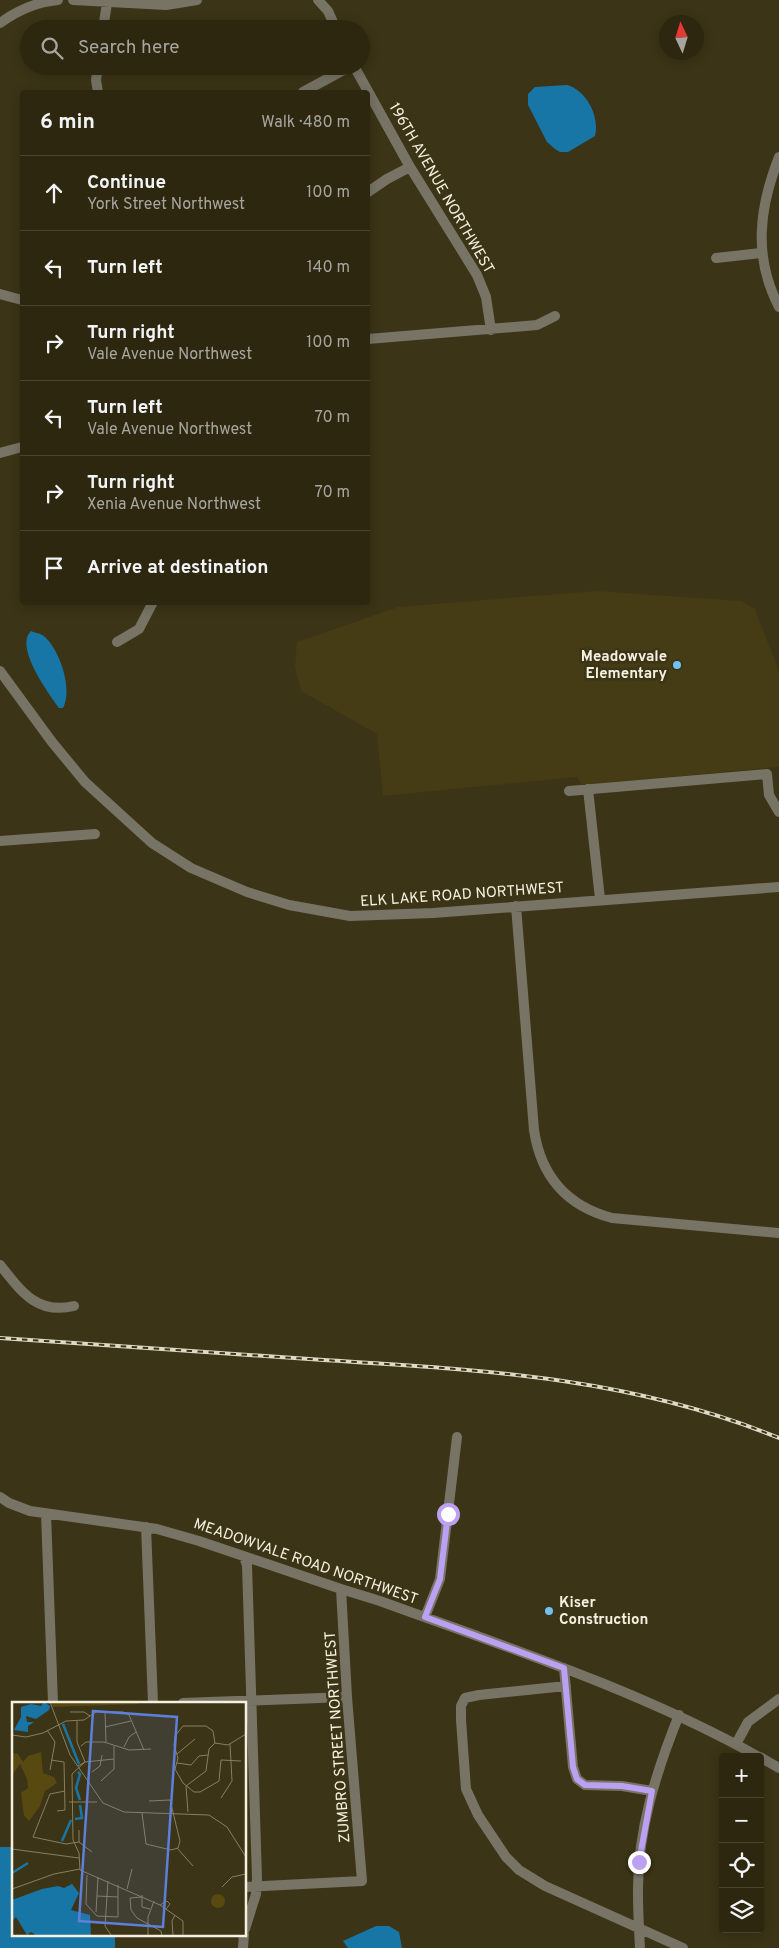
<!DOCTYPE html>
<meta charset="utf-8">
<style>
body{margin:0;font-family:Overpass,sans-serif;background:#39331e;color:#f1f3f6}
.controls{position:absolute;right:15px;bottom:15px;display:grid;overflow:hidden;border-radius:5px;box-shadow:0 2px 12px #0003}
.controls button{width:45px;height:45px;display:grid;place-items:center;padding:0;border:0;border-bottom:1px solid #484430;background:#2d2710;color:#f1f3f6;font:25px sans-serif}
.compass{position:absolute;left:659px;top:15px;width:45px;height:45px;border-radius:50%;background:#2d2710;box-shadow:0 2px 12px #0003;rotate:356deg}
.stop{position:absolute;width:15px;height:15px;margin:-11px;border:4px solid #bca0f2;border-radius:50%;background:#fff}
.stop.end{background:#bca0f2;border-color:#fff;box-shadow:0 1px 5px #0008}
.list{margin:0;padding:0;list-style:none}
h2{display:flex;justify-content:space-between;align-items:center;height:65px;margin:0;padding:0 20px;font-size:21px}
h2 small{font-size:16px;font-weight:400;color:#a7a59f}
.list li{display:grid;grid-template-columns:32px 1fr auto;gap:15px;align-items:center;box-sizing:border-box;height:75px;padding:0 20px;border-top:1px solid #484430}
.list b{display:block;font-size:19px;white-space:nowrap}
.list p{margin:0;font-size:16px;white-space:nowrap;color:#a7a59f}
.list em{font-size:16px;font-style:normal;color:#a7a59f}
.icon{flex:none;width:28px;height:28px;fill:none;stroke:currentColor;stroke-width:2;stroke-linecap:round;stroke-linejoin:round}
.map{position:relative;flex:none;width:779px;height:1948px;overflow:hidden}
.search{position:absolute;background:#2d2710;box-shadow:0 2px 12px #0003;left:20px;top:20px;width:350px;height:55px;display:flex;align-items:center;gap:12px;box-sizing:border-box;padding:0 18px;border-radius:28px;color:#a7a59f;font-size:19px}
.panel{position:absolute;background:#2d2710;box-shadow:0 2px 12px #0003;left:20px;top:90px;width:350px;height:515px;border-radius:5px}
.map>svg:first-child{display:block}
</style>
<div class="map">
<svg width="779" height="1948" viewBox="0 0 779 1948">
<rect width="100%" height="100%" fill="#3c3416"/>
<!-- built -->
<path fill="#453b14" d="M596 591 741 601 755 609 779 671V767L582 785 577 777 383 796 377 734 301 691 295 667 297 642 398 607Z"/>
<!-- water -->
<path fill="#1876a7" d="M567 85C586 90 600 116 595 136L568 152H560L555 149 547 142 528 105V94L535 87Z
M31 631C35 633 41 633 45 637 60 651 73 689 63 708H59C49 694 14 647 31 631Z
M0 1847H14V1934H115V1948H0Z
M376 1926H389L399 1932 402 1948H348L343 1941Z"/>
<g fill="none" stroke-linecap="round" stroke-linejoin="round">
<!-- minor -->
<path stroke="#777466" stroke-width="10" d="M73 0 166 5 197 0
M318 0 328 11 336 29
M0 23C18 10 36 2 58 0
M103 29 107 3
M98 66 96 80 98 92
M354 66 410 167 477 275 486 297 491 330
M303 92 351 66
M779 157C759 208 753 257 779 307
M368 192 387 179 410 167
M716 258 761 253
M0 294 22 300
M368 339 537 325 555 316
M0 453 22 447
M117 642 139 629 153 602
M0 671 52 742 85 782 152 843 191 868 247 892 289 905 350 916 433 913 779 887
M588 789 600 899
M569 791 767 774 769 795 779 812
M0 841 95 834
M516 906 534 1130C541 1177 567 1206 612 1218L779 1233
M0 1265C21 1291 37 1315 74 1306
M0 1497 9 1503 30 1511 157 1529 199 1541 341 1589 380 1601C509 1648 639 1690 759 1757
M46 1514 53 1703
M146 1527 153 1703
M244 1557 247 1565 257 1878 256 1894 245 1929
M425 1617 440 1579 457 1437
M564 1668 573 1767 577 1779 585 1785 622 1786 652 1791
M566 1686 479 1695 465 1698 461 1706V1720L466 1789 478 1815 506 1857 519 1870 545 1886 683 1948
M183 1703 347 1697
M736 1744 748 1722 779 1699
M760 1757 779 1768
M245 1887 362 1881 347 1697 341 1589
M243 1948 244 1934
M640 1948C639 1930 638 1912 638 1894 637 1832 656 1772 679 1715"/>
<!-- rail casing -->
<g stroke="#dfdac7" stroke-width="4">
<path id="rail" d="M0 1338C108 1345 216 1353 324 1360 482 1370 630 1377 779 1438"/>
</g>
<!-- rail -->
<use href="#rail" stroke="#3c3416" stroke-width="2" stroke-dasharray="5.5" stroke-linecap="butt"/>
</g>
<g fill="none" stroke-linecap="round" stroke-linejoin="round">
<!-- route -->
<path stroke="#bca0f2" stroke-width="6" d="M448 1514 440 1579 425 1617 564 1668 573 1767 577 1779 585 1785 622 1786 652 1791 639 1862"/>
</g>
<!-- markers -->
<g fill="#71c1f5" stroke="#3c3416" stroke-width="2">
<circle cx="677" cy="665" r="5"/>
<circle cx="549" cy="1611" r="5"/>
</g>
<g text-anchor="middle" stroke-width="5" stroke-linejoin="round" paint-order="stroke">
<!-- street labels -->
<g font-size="15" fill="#f5f0df" stroke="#3c3416">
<text transform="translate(442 188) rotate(60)" y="5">196TH AVENUE NORTHWEST</text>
<text transform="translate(462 894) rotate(-4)" y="5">ELK LAKE ROAD NORTHWEST</text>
<text transform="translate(306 1561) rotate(19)" y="5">MEADOWVALE ROAD NORTHWEST</text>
<text transform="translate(337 1737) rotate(-94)" y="5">ZUMBRO STREET NORTHWEST</text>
</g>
<!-- poi labels -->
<g font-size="15" font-weight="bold" fill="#f5f0df" stroke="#3c3416" text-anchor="end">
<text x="667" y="661">Meadowvale<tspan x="667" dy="17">Elementary</tspan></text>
<text x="559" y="1607" text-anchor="start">Kiser<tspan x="559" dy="17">Construction</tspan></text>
</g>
</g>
<!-- overview -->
<g transform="translate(12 1702)">
<rect width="234" height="234" fill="#3c3416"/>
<path d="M39 0H125L126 2 41 5ZM29 50 31 71 42 75 45 81 33 89 28 104 17 119 12 113 9 91 16 86 15 77 8 62 0 73V51L6 52 11 60 16 54ZM199 199a7 7 0 1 1 14 0a7 7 0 1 1-14 0Z" fill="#574910"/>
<path d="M32 0 38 4 37 8 24 17 14 14 15 20H22L16 24V30L2 28 9 15V5L19 2 29 4ZM60 182 67 191 59 208 78 213 79 234H25L19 230 15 233 4 215 0 219V198L30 187 46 184 52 186Z" fill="#1876a7"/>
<path fill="none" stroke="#1876a7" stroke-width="2.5" d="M51 22 67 62M66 70 68 72 64 86 68 98M63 117 70 116 68 103M50 139 59 118M0 171 16 161"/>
<path fill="none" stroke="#867f66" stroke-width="1" d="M38 0 58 53 91 101 112 110 197 113 215 125 234 155M58 10H72L78 14M93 10 94 40M65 19V40L73 60 102 57M194 24H171L163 34 162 43 166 56 163 67 171 81 182 90H188L207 79 209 58 229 59M194 24 201 29 203 41M93 25 119 19M35 28 43 40 38 68M0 33 14 35 31 31 54 19 72 18 84 10H111L117 13 132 48M203 41 216 43 234 32M69 44 74 40H92L117 48 139 47M112 45 117 35 124 30M165 52 183 37M39 58 52 60 53 108 45 109M165 61 179 63 187 54 196 53M66 64 73 60 60 72 61 138 67 151 68 168 148 203 171 219V234M80 70 88 64 90 53M89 79 102 67V44M53 89 38 92 21 135 54 142 67 140M209 96 220 79 218 42M57 100H85M176 110 174 84 194 69 197 47 203 41M130 111 134 142 159 148 166 146 168 139 158 98 137 99M67 128V140L80 150M165 146 181 164M0 147 67 156M75 173 74 202 85 214 106 215V183M96 179 93 224 99 233M210 185 220 175 234 172M0 187 42 172 68 167M115 187 120 167M130 193V205L138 207M85 194 106 195M130 195 118 196 119 208 125 216 149 229 150 234M148 203 155 199 158 202 154 207M84 210 86 175M136 234V215L142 199M161 234 160 219 163 213"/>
<path fill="#5e7fda" fill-opacity="0.15" stroke="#5e7fda" stroke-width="2.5" d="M81 9 165 15 151 225 67 219Z"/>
<rect width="234" height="234" fill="none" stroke="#f5f0df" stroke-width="2.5"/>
</g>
</svg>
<div class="controls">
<button>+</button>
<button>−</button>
<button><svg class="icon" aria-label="locate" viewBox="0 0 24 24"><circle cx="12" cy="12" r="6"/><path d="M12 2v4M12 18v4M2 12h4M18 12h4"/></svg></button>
<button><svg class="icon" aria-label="layers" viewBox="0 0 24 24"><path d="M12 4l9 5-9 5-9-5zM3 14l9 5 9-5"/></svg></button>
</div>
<svg class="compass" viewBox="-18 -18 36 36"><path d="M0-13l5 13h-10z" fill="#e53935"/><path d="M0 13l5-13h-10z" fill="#a7a59f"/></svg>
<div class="stop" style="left:448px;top:1514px"></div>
<div class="stop end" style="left:639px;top:1862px"></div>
<div class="search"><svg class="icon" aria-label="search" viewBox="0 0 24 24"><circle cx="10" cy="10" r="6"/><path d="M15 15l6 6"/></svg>Search here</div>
<section class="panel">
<h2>6 min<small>Walk · 480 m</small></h2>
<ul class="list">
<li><svg class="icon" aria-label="ahead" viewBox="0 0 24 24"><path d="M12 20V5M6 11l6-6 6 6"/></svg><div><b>Continue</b><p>York Street Northwest</p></div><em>100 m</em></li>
<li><svg class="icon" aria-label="left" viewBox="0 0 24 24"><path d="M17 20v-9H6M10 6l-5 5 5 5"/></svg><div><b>Turn left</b></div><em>140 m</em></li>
<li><svg class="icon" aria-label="right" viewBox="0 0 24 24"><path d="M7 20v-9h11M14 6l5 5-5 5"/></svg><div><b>Turn right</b><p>Vale Avenue Northwest</p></div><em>100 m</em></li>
<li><svg class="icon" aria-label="left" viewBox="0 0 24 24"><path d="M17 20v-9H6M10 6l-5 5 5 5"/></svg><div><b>Turn left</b><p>Vale Avenue Northwest</p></div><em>70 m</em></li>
<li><svg class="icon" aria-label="right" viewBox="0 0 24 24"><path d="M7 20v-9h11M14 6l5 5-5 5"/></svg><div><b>Turn right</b><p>Xenia Avenue Northwest</p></div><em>70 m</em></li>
<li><svg class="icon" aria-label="arrive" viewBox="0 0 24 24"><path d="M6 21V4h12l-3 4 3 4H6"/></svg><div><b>Arrive at destination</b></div></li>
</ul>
</section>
</div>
